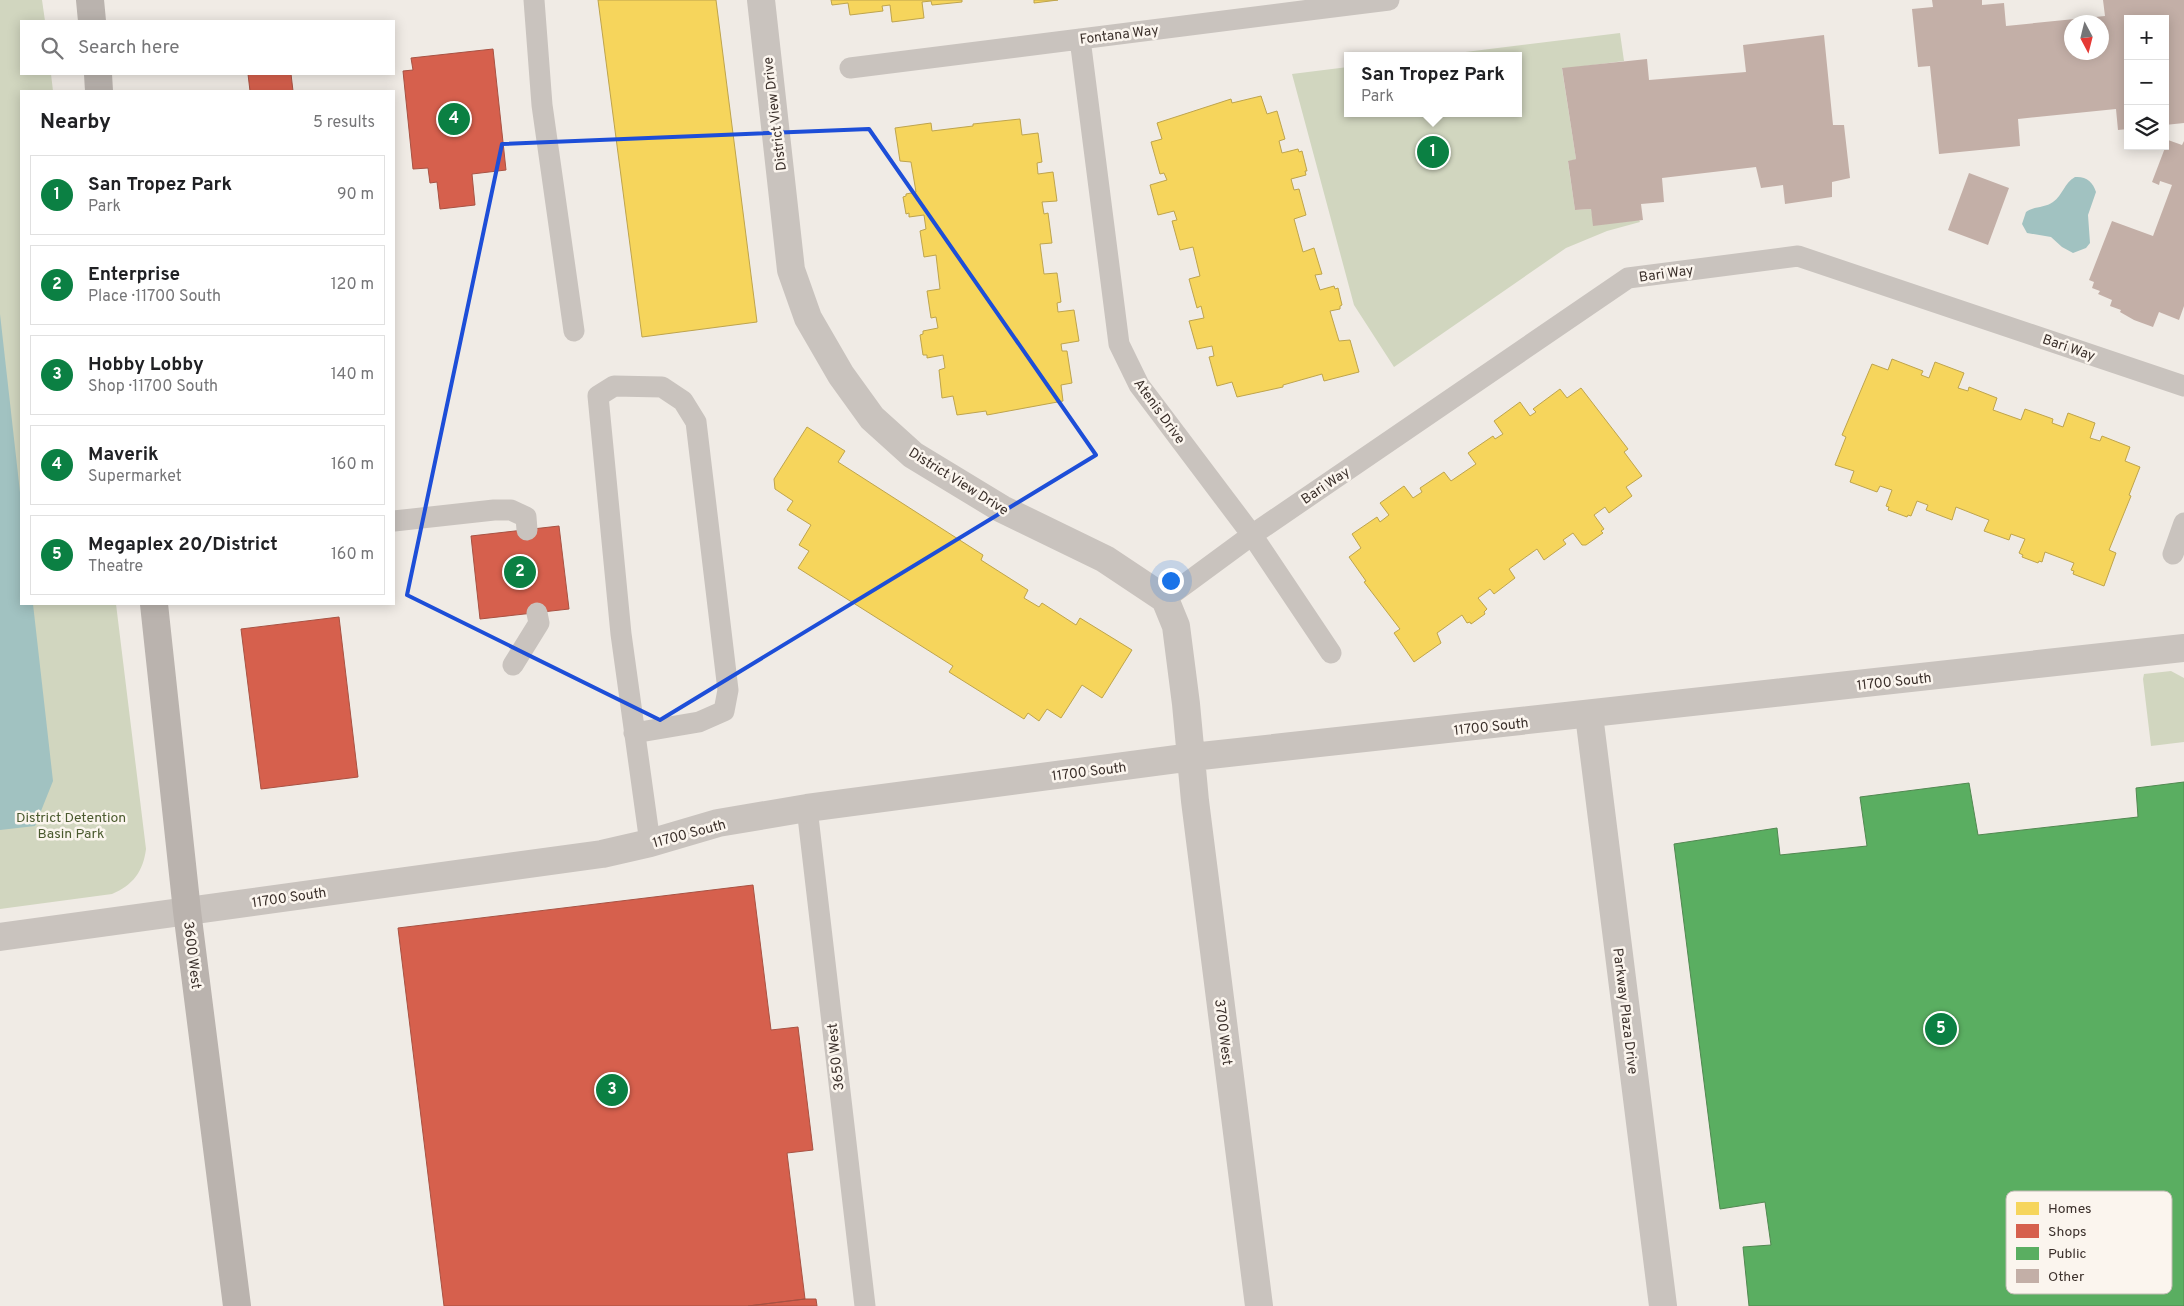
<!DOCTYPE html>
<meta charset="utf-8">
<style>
body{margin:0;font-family:Overpass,sans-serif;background:#f2f2f2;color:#202124}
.controls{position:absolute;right:15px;top:15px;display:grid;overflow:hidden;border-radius:0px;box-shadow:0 2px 12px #0003}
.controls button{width:45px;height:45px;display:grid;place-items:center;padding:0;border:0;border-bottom:1px solid #e0e0e0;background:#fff;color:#202124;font:25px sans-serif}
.compass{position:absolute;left:2064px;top:15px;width:45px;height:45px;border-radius:50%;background:#fff;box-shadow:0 2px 12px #0003;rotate:173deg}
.you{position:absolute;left:1170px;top:580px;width:18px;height:18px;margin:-12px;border:4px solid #fff;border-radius:50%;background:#1a73e8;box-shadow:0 0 0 8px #1a73e833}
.badge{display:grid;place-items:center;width:32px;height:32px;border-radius:50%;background:#0b8043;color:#fff;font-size:16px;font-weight:700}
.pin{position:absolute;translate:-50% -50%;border:2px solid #fff;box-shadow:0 1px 5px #0006}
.popup{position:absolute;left:1344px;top:52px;width:178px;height:65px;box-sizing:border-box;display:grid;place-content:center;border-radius:0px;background:#fff;filter:drop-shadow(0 1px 4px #0005);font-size:16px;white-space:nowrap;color:#757577}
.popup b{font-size:19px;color:#202124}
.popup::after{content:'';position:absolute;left:50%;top:100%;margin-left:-10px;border:10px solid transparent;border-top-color:#fff}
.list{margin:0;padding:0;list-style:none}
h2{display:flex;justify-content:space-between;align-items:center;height:65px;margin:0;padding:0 20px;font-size:21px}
h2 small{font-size:16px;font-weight:400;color:#757577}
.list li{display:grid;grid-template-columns:32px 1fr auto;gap:15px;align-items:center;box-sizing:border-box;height:80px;margin:0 10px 10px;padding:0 10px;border:1px solid #e0e0e0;border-radius:0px}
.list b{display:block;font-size:19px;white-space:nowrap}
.list p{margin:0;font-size:16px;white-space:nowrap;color:#757577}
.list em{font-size:16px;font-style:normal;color:#757577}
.icon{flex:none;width:28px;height:28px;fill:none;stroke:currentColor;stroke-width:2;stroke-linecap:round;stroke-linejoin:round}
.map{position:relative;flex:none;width:2184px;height:1306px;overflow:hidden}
.search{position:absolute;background:#fff;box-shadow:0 2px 12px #0003;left:20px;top:20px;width:375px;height:55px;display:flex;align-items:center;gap:12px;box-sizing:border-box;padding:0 18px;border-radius:0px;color:#757577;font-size:19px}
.panel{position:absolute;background:#fff;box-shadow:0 2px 12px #0003;left:20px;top:90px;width:375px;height:515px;border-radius:0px}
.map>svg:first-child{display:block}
</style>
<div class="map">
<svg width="2184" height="1306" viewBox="0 0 2184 1306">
<rect width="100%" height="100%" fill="#f0ebe5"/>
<!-- green -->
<path fill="#d1d6bf" d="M0 0H42L45 21H21V74H51L53 91H21V604H116L146 849C143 872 133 885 112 894L0 909Z
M1620 33 1624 61 1562 69 1576 159 1568 162 1575 210 1591 209 1594 225 1639 220 1640 222 1607 231 1566 248 1394 367 1354 305 1292 74 1348 67V113H1518V56H1433Z
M2171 671 2184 678V742L2151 746 2143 679 2144 674Z"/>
<!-- water -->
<path fill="#a1c2c1" d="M2075 177C2086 176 2093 182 2096 192L2088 215 2090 243 2086 248 2073 253 2062 247 2051 237 2027 233 2022 224 2026 212C2034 206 2045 208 2053 202 2063 195 2064 183 2075 177Z
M0 314 21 501V604H33L53 781 35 826 0 830Z"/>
<!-- homes -->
<path fill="#f6d55c" stroke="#bea44d" d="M598 0H716L757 322 642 337Z
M831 0H962V2L932 5 931 1 922 2 924 18 892 22 890 5 882 6 883 11 850 15 848 3 832 5Z
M1034 0H1058L1034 3Z
M1261 96 1267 114 1277 111 1285 139 1279 141 1282 153 1298 149 1299 152 1302 151 1307 171H1305L1306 175 1291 179 1294 190 1299 189 1306 215 1294 219 1303 252 1314 248 1322 274 1315 275 1320 290 1334 286 1335 289 1338 288 1342 305 1340 306V309L1330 311 1339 341 1350 340 1359 372 1324 381 1322 374 1283 385V387L1237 397 1232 382 1217 386 1209 357 1214 356 1212 346 1197 349 1189 321 1204 318 1201 306 1197 308 1189 279 1200 276 1193 247 1180 250 1172 221 1177 220 1174 211 1158 215 1150 185 1167 180 1164 173 1160 174 1151 142 1162 139 1157 123 1231 99 1232 103Z
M1020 119 1022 135 1038 133 1042 162 1037 163 1038 174 1053 172 1057 201 1042 202 1044 214 1048 213 1052 243 1040 244 1044 274 1057 273 1061 302 1057 303 1058 312 1074 310 1079 341 1061 344 1062 351H1067L1072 383 1061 385 1063 401 987 415 986 411 957 415 953 396 942 398 939 370 945 368 943 355 927 358V355H923L920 335 923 334V331L938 328 936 317 931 318 927 291 940 289 936 255 924 257 920 231 926 229 924 215 909 217V213L906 214 903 197 906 196V194L916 192 911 162 900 161 895 128 931 123 932 131 973 126V124Z
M1892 359 1923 371 1921 375 1929 378 1935 362 1964 373 1958 388 1968 391 1969 387 1997 398 1993 410 2021 420 2025 409 2053 419 2052 423 2063 427 2068 413 2095 423 2090 438 2100 441 2102 436 2130 447 2125 461 2140 467 2129 495 2131 496 2109 550 2116 553 2104 586 2073 574 2074 571 2071 570 2074 563 2045 552 2042 562 2039 561 2038 563 2022 557 2023 555 2019 553 2025 539 2011 534 2009 540 1984 531 1989 520 1956 507 1952 520 1926 510 1928 505 1917 501 1911 516 1908 515 1907 517 1888 510 1889 507 1886 506 1892 490 1880 486 1877 492 1850 482 1854 471 1835 465 1846 437 1842 435 1872 364 1888 370Z
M1581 388 1628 449 1624 452 1642 476 1626 487 1632 496 1609 513 1605 507 1594 515 1604 529 1601 531 1603 533 1586 545H1582L1573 533 1563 540 1566 544 1544 560 1537 549 1509 569 1515 578 1494 594 1490 589 1478 598 1487 609 1484 612 1485 614 1471 624 1470 622 1467 623 1462 615 1437 633 1441 643 1414 662 1394 633 1400 629 1364 582 1366 581 1349 557 1361 548 1352 534 1377 517 1380 522 1389 515 1380 503 1404 486 1413 498 1422 492 1420 488 1444 472 1451 481 1476 464 1468 453 1493 436 1495 439 1503 434 1494 421 1520 402 1530 416 1536 412 1533 409 1560 389 1567 398Z
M807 427 845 451 838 462 983 555 981 560 1028 590 1024 598 1039 607 1042 603 1076 625 1080 618 1132 650 1102 698 1082 685 1061 718 1047 709 1039 721 1028 713 1024 719 949 672 953 666 798 568 809 551 799 545 811 525 787 510 793 501 775 489 774 479Z"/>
<!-- shops -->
<path fill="#d6604d" stroke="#a85243" d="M493 49 506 170 472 174 475 205 440 209 437 182 430 183 428 168 413 169 403 71 413 70 411 58Z
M248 74H291L293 91H250Z
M559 526 569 609 480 619 471 536Z
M339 617 358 777 261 789 241 629Z
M753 885 771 1030 798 1027 813 1150 787 1153 805 1299 748 1306H444L398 928Z
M805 1299H816L817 1306H748Z"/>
<!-- public -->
<path fill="#5aae61" stroke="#518851" d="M2184 782V1306H1749L1743 1247 1771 1245 1765 1202 1720 1209 1674 844 1777 828 1780 855 1867 846 1860 797 1969 783 1978 835 2138 817 2136 788Z"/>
<!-- building -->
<path fill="#c3afa7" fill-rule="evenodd" d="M1932 0H1982V5L2004 3 2006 26 2105 16 2103 0H2184V123L2165 125V19H2128V129L2118 130 2116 109 2018 119 2020 146 1939 154 1930 66 1918 67 1912 9 1933 7ZM2072 22H2102V52H2072Z
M1824 35 1833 125H1844L1850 178 1832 182V197L1785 204 1783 185 1761 188 1756 167 1662 178 1664 202 1641 204 1643 220 1593 226 1591 209 1575 210 1568 161 1576 159 1562 68 1647 59 1649 80 1746 72 1743 45Z
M2168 140 2182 145 2184 141V306L2179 320 2159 312 2153 327 2134 320 2120 312 2121 310 2110 306 2112 300 2098 294 2100 291 2092 288 2094 282 2089 280 2112 221 2153 236 2172 185 2160 181 2159 185 2152 182Z
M1969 173 2009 188 1988 245 1948 230Z"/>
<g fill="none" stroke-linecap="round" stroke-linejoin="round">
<!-- lane -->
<path stroke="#c9c3be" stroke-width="21" d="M534 0 542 105 574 331
M1080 39 1119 344 1139 385 1252 535 1331 653
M850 68 1389 0
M394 521 494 510H511L526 517 527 530
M2173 554 2184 523
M1165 599 1252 535 1628 278 1798 256 2184 386
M513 665 539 623 537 613
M634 733 699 722 724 711 728 690 696 422 683 401 662 387 614 386 598 396 621 634 650 843
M807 808 865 1306"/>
<!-- street -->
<path stroke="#c9c3be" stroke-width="28" d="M761 0 791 270 808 318 841 375 872 418 913 455 1002 509 1105 559 1165 599 1176 626 1186 704 1195 801 1259 1306
M1589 715 1663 1306
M0 937 602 854 650 843 718 823 807 808 1192 757 2184 648"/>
<!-- secondary -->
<path stroke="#bab3ae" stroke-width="28" d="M90 0 92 21
M98 74 99 91
M154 604 187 911 237 1306"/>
</g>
<!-- marked area -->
<path fill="none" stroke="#1d4ed8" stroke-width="4" stroke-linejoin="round" d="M869 129 1096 455 660 720 407 595 502 144Z"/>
<g text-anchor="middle" stroke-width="5" stroke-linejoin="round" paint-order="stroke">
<!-- street labels -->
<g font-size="14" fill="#3b302b" stroke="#fbf5ee">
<text transform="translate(1119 34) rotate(-7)" y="5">Fontana Way</text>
<text transform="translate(774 114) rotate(-97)" y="5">District View Drive</text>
<text transform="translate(1666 273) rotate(-8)" y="5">Bari Way</text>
<text transform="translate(2069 347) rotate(19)" y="5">Bari Way</text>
<text transform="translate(1160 411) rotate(54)" y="5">Atenis Drive</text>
<text transform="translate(959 481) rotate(32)" y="5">District View Drive</text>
<text transform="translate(1325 485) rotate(-34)" y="5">Bari Way</text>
<text transform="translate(1894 681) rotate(-6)" y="5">11700 South</text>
<text transform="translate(1491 726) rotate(-6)" y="5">11700 South</text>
<text transform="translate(1089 771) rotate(-7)" y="5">11700 South</text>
<text transform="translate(689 833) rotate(-15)" y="5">11700 South</text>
<text transform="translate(289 897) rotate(-8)" y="5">11700 South</text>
<text transform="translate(193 955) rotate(83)" y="5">3600 West</text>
<text transform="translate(1626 1011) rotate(83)" y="5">Parkway Plaza Drive</text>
<text transform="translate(1224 1032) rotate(83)" y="5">3700 West</text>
<text transform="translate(835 1057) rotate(-96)" y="5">3650 West</text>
</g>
<!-- park labels -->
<g font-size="14" fill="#4a5a2e" stroke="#fbf5ee">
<text x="71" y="822">District Detention<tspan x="71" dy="16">Basin Park</tspan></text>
</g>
</g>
<!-- legend -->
<rect x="2006" y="1191" width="166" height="103" rx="8" fill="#fbf5ee" stroke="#c1bab4" stroke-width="1"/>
<rect x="2016" y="1202" width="23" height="13" fill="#f6d55c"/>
<rect x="2016" y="1224" width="23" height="14" fill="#d6604d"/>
<rect x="2016" y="1247" width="23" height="13" fill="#5aae61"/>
<rect x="2016" y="1269" width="23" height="14" fill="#c3afa7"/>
<g font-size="14" fill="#3b302b">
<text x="2048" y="1213">Homes</text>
<text x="2048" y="1236">Shops</text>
<text x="2048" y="1258">Public</text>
<text x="2048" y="1281">Other</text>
</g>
</svg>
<div class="controls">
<button>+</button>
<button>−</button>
<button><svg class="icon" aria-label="layers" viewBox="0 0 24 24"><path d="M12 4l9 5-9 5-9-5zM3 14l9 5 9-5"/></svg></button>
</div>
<svg class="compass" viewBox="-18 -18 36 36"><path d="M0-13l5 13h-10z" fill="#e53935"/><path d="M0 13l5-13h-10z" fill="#757577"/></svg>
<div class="you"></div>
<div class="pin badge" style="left:1433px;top:152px">1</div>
<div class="popup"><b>San Tropez Park</b>Park</div>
<div class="pin badge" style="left:520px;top:572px">2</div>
<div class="pin badge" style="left:612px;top:1090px">3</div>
<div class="pin badge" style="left:454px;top:119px">4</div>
<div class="pin badge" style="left:1941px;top:1029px">5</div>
<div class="search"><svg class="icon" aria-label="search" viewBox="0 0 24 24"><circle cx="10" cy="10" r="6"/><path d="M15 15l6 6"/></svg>Search here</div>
<section class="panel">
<h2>Nearby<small>5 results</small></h2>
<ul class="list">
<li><span class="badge">1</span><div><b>San Tropez Park</b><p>Park</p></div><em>90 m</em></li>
<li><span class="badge">2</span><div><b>Enterprise</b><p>Place · 11700 South</p></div><em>120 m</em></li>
<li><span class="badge">3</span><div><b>Hobby Lobby</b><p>Shop · 11700 South</p></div><em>140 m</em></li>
<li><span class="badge">4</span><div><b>Maverik</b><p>Supermarket</p></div><em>160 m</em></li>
<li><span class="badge">5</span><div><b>Megaplex 20/District</b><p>Theatre</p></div><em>160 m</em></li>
</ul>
</section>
</div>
